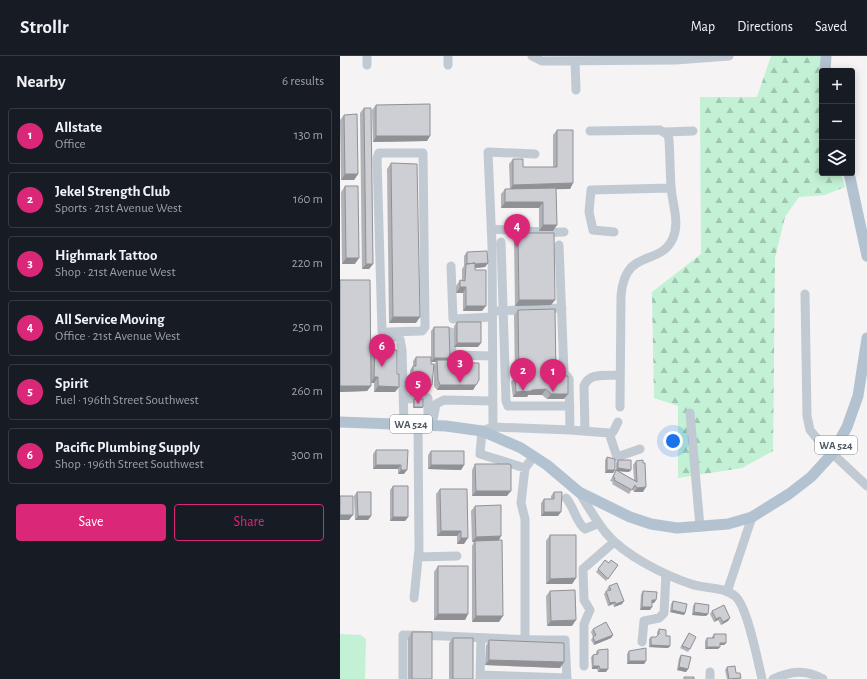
<!DOCTYPE html>
<meta charset="utf-8">
<style>
body{margin:0;font-family:"Alegreya Sans",sans-serif;background:#242831;color:#f1f3f6}
.controls{position:absolute;right:12px;top:12px;display:grid;overflow:hidden;border-radius:4px;box-shadow:0 2px 10px #0003}
.controls button{width:36px;height:36px;display:grid;place-items:center;padding:0;border:0;border-bottom:1px solid #363941;background:#171b24;color:#f1f3f6;font:20px sans-serif}
.you{position:absolute;left:333px;top:385px;width:14px;height:14px;margin:-10px;border:3px solid #fff;border-radius:50%;background:#1a73e8;box-shadow:0 0 0 6px #1a73e833}
.badge{display:grid;place-items:center;width:26px;height:26px;border-radius:50%;background:#db2777;color:#fff;font-size:13px;font-weight:700}
.pin{position:absolute;translate:-50% -33px;filter:drop-shadow(0 1px 2px #0008)}
.pin::after{content:'';position:absolute;top:21px;width:14px;height:12px;background:inherit;clip-path:polygon(0 0,100% 0,50% 100%)}
.list{margin:0;padding:0;list-style:none}
h2{display:flex;justify-content:space-between;align-items:center;height:52px;margin:0;padding:0 16px;font-size:17px}
h2 small{font-size:13px;font-weight:400;color:#9ea1a6}
.list li{display:grid;grid-template-columns:26px 1fr auto;gap:12px;align-items:center;box-sizing:border-box;height:56px;margin:0 8px 8px;padding:0 8px;border:1px solid #363941;border-radius:4px}
.list b{display:block;font-size:15px;white-space:nowrap}
.list p{margin:0;font-size:13px;white-space:nowrap;color:#9ea1a6}
.list em{font-size:13px;font-style:normal;color:#9ea1a6}
.actions{display:flex;gap:8px;padding:12px 16px}
.actions a{flex:1;padding:9px 0;border:1px solid #db2777;border-radius:4px;text-align:center;font-size:14px;color:#db2777}
.actions .main{background:#db2777;color:#fff}
.icon{flex:none;width:22px;height:22px;fill:none;stroke:currentColor;stroke-width:2;stroke-linecap:round;stroke-linejoin:round}
.map{position:relative;flex:none;width:527px;height:623px;overflow:hidden}
header{display:flex;align-items:center;gap:24px;box-sizing:border-box;height:56px;padding:0 20px;background:#171b24;border-bottom:1px solid #363941}
header strong{font-size:19px}
nav{display:flex;gap:22px;margin-inline-start:auto;font-size:14px}
main{display:flex}
aside{flex:1;background:#171b24}
.map>svg:first-child{display:block}
</style>
<header>
<strong>Strollr</strong>
<nav><a>Map</a><a>Directions</a><a>Saved</a></nav>
</header>
<main>
<aside>
<h2>Nearby<small>6 results</small></h2>
<ul class="list">
<li><span class="badge">1</span><div><b>Allstate</b><p>Office</p></div><em>130 m</em></li>
<li><span class="badge">2</span><div><b>Jekel Strength Club</b><p>Sports · 21st Avenue West</p></div><em>160 m</em></li>
<li><span class="badge">3</span><div><b>Highmark Tattoo</b><p>Shop · 21st Avenue West</p></div><em>220 m</em></li>
<li><span class="badge">4</span><div><b>All Service Moving</b><p>Office · 21st Avenue West</p></div><em>250 m</em></li>
<li><span class="badge">5</span><div><b>Spirit</b><p>Fuel · 196th Street Southwest</p></div><em>260 m</em></li>
<li><span class="badge">6</span><div><b>Pacific Plumbing Supply</b><p>Shop · 196th Street Southwest</p></div><em>300 m</em></li>
</ul>
<div class="actions"><a class="main">Save</a><a>Share</a></div>
</aside>
<div class="map">
<svg width="527" height="623" viewBox="0 0 527 623">
<defs>
<pattern id="forest-firs" width="22" height="20" patternUnits="userSpaceOnUse"><rect width="22" height="20" fill="#c3f1d5"/><path d="M5 1l3.5 6h-7zM16 11l3.5 6h-7z" fill="#a0c6b0"/></pattern>
</defs>
<rect width="100%" height="100%" fill="#f5f3f3"/>
<!-- forest -->
<path fill="url(#forest-firs)" d="M431 0H480L482 117H501L505 131 485 139 459 141 445 161 435 202 433 395 402 412 338 422V350L314 342 312 236 361 198 360 41H417Z"/>
<!-- garden -->
<path fill="#c3f1d5" d="M0 578 21 579 26 583 25 623H0Z"/>
<g fill="none" stroke-linecap="round" stroke-linejoin="round">
<!-- minor -->
<path stroke="#c1cad2" stroke-width="9" d="M27 0V9
M108 0V9
M192 0 202 5 336 4 389 0
M235 5 236 34
M250 75 320 74 328 79 329 84C330 99 330 115 331 130 332 148 340 165 333 182 320 212 285 190 281 240L280 351
M325 76 353 75
M151 173C176 174 199 177 224 176
M274 176 253 174 249 156 251 134 331 132
M161 186 166 345 168 350H230
M219 189 224 317 229 323 230 374
M111 210 113 263 152 261
M465 238 467 360 470 374 479 385 527 430
M157 255 222 252
M48 276 82 275 85 271 83 97H39L37 102 42 275 60 283 62 294 64 368
M111 276 112 296 114 299 152 300
M64 343 88 342V362
M350 357 360 471
M92 369 96 348 104 344 152 345
M153 371 152 189 148 96 195 98
M245 375 244 330C249 316 267 320 280 319
M269 377 277 401 300 393
M185 412 140 398 142 375 153 371 230 374 269 377 273 376 278 366
M239 436C248 450 256 465 266 477 284 499 324 519 351 528 364 533 383 530 395 540 407 549 418 606 422 623
M226 442C234 451 236 466 245 473L259 467
M78 501 117 500
M387 536 412 461
M74 542 79 493 78 368
M185 585V463L181 447 185 412 193 401
M302 586 304 565 319 562 324 557 326 518
M244 610V568L250 554 244 544 243 513 274 486
M370 616V623
M140 619 227 622
M63 623V579C117 579 171 585 225 584L227 623
M140 623 141 582
M433 623C451 615 465 613 483 623"/>
<!-- major -->
<path stroke="#b3c2d1" stroke-width="11" d="M485 15 486 0
M509 117 527 200
M0 366 106 370 142 375 181 392 207 409 239 436 290 461 311 468 337 472 388 468 412 461 449 438 471 421 492 398 507 371 518 340 527 282"/>
</g>
<!-- wall -->
<path fill="#b0b2b7" d="M36 49 90 80 87 85 33 86 32 54Z
M24 52 33 208 29 213H22L20 57Z
M4 59 18 118 14 124H1L0 64Z
M217 74 233 127 230 133H216L213 175H199V152H161V138L165 133H170L169 108 173 103 183 111H213V79Z
M51 107 76 267H49L47 113Z
M5 130 15 208H2L1 136Z
M178 177 215 244 211 249 175 250 174 183Z
M127 196 148 207 145 211 135 212 142 255H123V237H116V230L120 224 122 225V213L124 210V200Z
M0 224 31 326V299L35 293 57 318 59 331 55 336H34V327H31V330L27 335 0 336Z
M178 254 216 320 224 343H207L202 339H188L187 341H173L171 326 175 320 174 259Z
M117 266 138 291H114V270Z
M94 271 110 302 108 304 125 307 136 329 133 334H97L94 330V311L90 333H70V314L73 310V305L76 301 94 309 96 306H91V275Z
M74 343 83 351 82 352H73V345Z
M36 394H68L64 418H58V413H33V398Z
M91 395 124 409 121 414 88 413V399Z
M267 401 275 414 273 417H265V404Z
M278 404 289 416 278 415 294 424 293 409 296 405 303 436H294L292 433 289 438 272 428 273 426 270 425 276 414V407Z
M135 408 167 440H132V414Z
M53 430 68 461 65 465H50V434Z
M100 433H127L124 488H117V480H97L96 438Z
M17 436 31 460 28 464H15L14 440Z
M214 436 218 460H201V447L204 443H211V440Z
M135 450 159 484V566H132V490L134 486H132L131 455Z
M210 479 236 522 232 528H206V485Z
M265 504 269 507 278 509 266 525 256 516Z
M98 510 128 558 125 564H94V516Z
M269 530 282 548 274 551 273 548 268 550 264 538 266 535H268L267 533Z
M210 535 232 570H207L206 540Z
M303 535 316 544 314 547H312L310 554H300L301 538Z
M333 545 345 557 344 559 330 556 331 548Z
M355 547 368 558 366 560 352 559 353 550Z
M372 555 390 562 388 565 381 569 378 564 374 566 370 558Z
M253 573 273 579 271 582 254 589 251 584 253 581 251 576Z
M319 573 326 580 330 590 328 592 309 591V583L311 581H316L317 580V576Z
M72 576 92 623H68V582Z
M349 577 350 593 348 596 340 592Z
M374 578 386 587 384 589H380L378 593H365V585L367 582H372V581Z
M113 582 133 623H109V587Z
M149 584 224 606 220 612 145 609 146 590Z
M258 594 266 616H258L257 613H252L251 601 253 599 256 598V596Z
M289 595 306 605 304 608H287V598Z
M341 599 348 613 346 616 337 614 339 602Z
M387 611 401 622 400 623H387L385 614Z"/>
<!-- shaded-wall -->
<path fill="#909195" d="M36 80H90L87 85 33 86Z
M5 118H18L14 124H1Z
M233 127 230 133 170 134 173 129Z
M165 146H203L199 152H161Z
M203 169H217L213 175H199Z
M6 202H19L15 208H2Z
M148 207 145 211 126 213 127 209Z
M26 208H33L29 213H22Z
M120 231H126L123 237H116Z
M179 244H215L211 249 175 250Z
M126 250H146L142 255H123Z
M53 261H80L76 267H49Z
M117 287H141L138 291H114Z
M94 302H110L107 306 97 304 96 306H91Z
M34 321H38L34 327H31Z
M73 329H92L90 333H70Z
M100 329H136L133 334H97Z
M0 330H31L27 335 0 336Z
M38 330 59 331 55 336H34Z
M206 333 202 339H188L192 334Z
M191 335 187 341H173L176 336Z
M211 338H228L224 343H207Z
M74 351H83L82 352H73Z
M36 409H61L58 413H33Z
M91 409H124L121 414 88 413Z
M278 412 291 414 289 416 276 415Z
M61 414H67L64 418H58Z
M267 414H275L273 417H265Z
M306 431 303 436H294L297 432Z
M136 435H171L167 440H132Z
M204 456H221L218 460H201Z
M0 459H13L9 464H0Z
M18 460H31L28 464H15Z
M53 461H68L65 465H50Z
M101 475H121L117 480H97Z
M161 480 158 486 135 485 134 486H132L136 481Z
M121 482H128L124 488H117Z
M236 522 232 528H206L210 523Z
M312 544H316L314 547H310Z
M284 545 282 548 274 551 276 548Z
M275 546 273 548 268 550 270 547Z
M302 551H312L310 554H300Z
M332 554 345 557 344 559 330 556Z
M354 556 368 558 366 560 352 559Z
M98 558H128L125 564H94Z
M136 560H163L159 566H132Z
M380 561 378 564 374 566 376 563Z
M390 562 388 565 381 569 383 566Z
M236 564 232 570H207L211 565Z
M273 579 271 582 254 589 255 586Z
M380 587H386L384 589H378Z
M311 589 330 590 328 592 309 591Z
M367 591H380L378 593H365Z
M149 604 224 606 220 612 145 609Z
M289 605H306L304 608H287Z
M253 610H259L257 613H252Z
M339 611 348 613 346 616 337 614Z
M260 613H268L266 616H258Z"/>
<!-- building -->
<path fill="#cdcfd5" stroke="#909195" d="M90 48V80H36V49Z
M24 52H31L33 208H26Z
M17 58 18 118H5L4 59Z
M217 74H233V127L173 129V103H183V111H217Z
M51 107 77 108 80 261H53Z
M5 130H18L19 202H6Z
M216 132 217 169H203V146H165V133Z
M178 177H214L215 244H179Z
M147 195 148 207 135 208V207L127 208V196Z
M135 207V214H146V250H126V231H120V224L125 225 126 208Z
M0 224H30L31 330H0Z
M215 253 216 320H228V338H211L206 333 192 334 191 335 176 336 175 320H179L178 254Z
M117 266H141V287H117Z
M94 271H109L110 302H94Z
M35 293 57 294V318H59V331L38 330V321H34Z
M76 301H91V308H94L92 329H73V310H76Z
M97 304H125V307H139V324L136 329H100L98 324Z
M74 343H83V351H74Z
M36 394H68L67 414H61V409H36Z
M91 395H124V409H91Z
M267 401 275 403V414H267Z
M278 404H291V414L278 412Z
M303 404V407H305L306 431 297 432 295 429 292 434 274 424 275 422 273 421 276 414 297 426 296 405Z
M135 408H169L171 409V435H136Z
M53 430H68V461H53Z
M100 433H127L128 482H121V475H101Z
M17 436H31V460H18Z
M214 436H222L221 456H204V443H214Z
M0 440H13V459H0Z
M161 449V480L136 481 135 450Z
M210 479H236V522L210 523Z
M162 484 163 560H136L135 485Z
M265 504 269 507 271 504 278 509 268 523 258 513Z
M98 510H128V558H98Z
M277 527 284 545 276 548 275 546 270 547 266 535 271 534 269 530Z
M235 534 236 564 211 565 210 535Z
M303 535 317 536 316 544H312V551H302Z
M333 545 347 548 345 557 332 554Z
M355 547 369 549 368 558 354 556Z
M384 549 390 562 383 566 380 561 376 563 372 555Z
M266 566 273 579 255 586 253 581 256 579 253 573Z
M319 573 326 574V580H330V590L311 589V581H316L319 578Z
M72 576H92V623H72Z
M349 577 356 581 350 593 342 590Z
M374 578H386V587H380V591H367V582H374Z
M113 582H133V623H113Z
M149 584 224 587V606L149 604Z
M306 592V605H289V595Z
M268 593V613H260L259 610H253V599L258 598V594Z
M341 599 351 601 348 613 339 611Z
M395 610 396 617H400L401 622 389 623 387 611Z
M344 621H354V623H344Z"/>
<g text-anchor="middle" stroke-width="3" stroke-linejoin="round" paint-order="stroke">
<!-- shield labels -->
<g fill="#fff" stroke="#808990" stroke-width="1">
<rect x="50" y="359" width="42" height="18" rx="3"/>
<rect x="475" y="380" width="42" height="18" rx="3"/>
</g>
<g font-size="11" font-weight="bold" fill="#4a5661">
<text x="71" y="372">WA 524</text>
<text x="496" y="393">WA 524</text>
</g>
</g>
</svg>
<div class="controls">
<button>+</button>
<button>−</button>
<button><svg class="icon" aria-label="layers" viewBox="0 0 24 24"><path d="M12 4l9 5-9 5-9-5zM3 14l9 5 9-5"/></svg></button>
</div>
<div class="you"></div>
<div class="pin badge" style="left:213px;top:336px">1</div>
<div class="pin badge" style="left:183px;top:335px">2</div>
<div class="pin badge" style="left:120px;top:327px">3</div>
<div class="pin badge" style="left:177px;top:191px">4</div>
<div class="pin badge" style="left:78px;top:348px">5</div>
<div class="pin badge" style="left:42px;top:311px">6</div>
</div>
</main>
